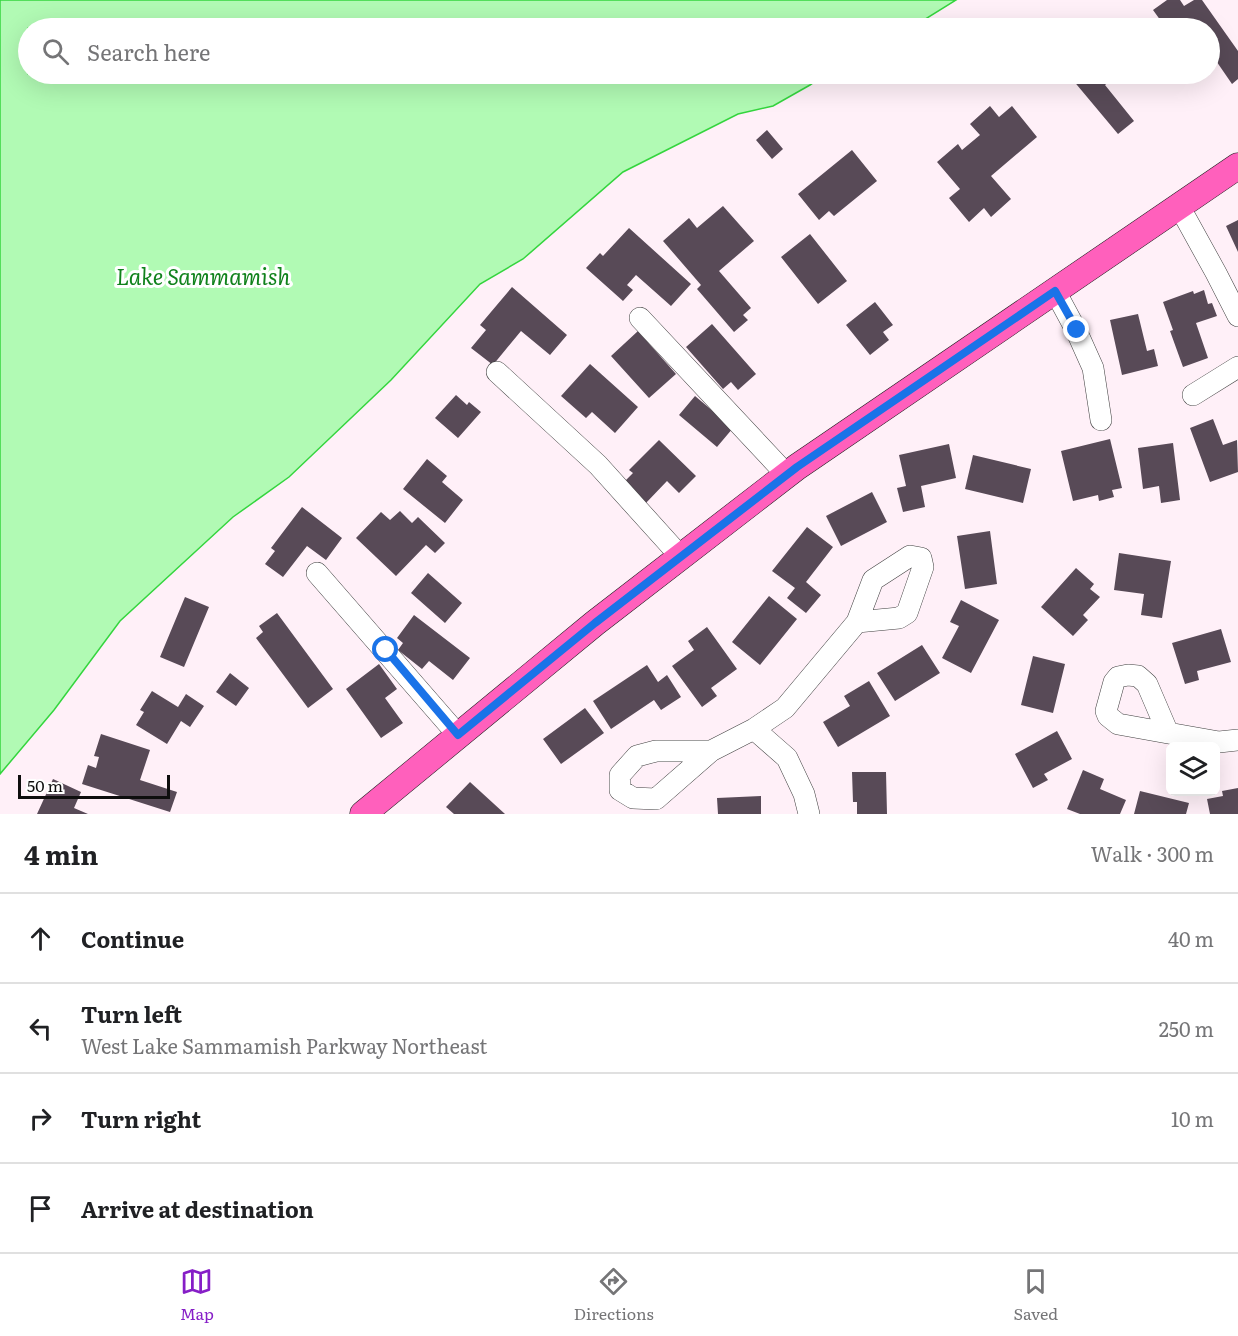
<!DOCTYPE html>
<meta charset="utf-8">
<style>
body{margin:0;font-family:Literata,serif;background:#f2f2f2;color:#202124}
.controls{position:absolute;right:18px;bottom:18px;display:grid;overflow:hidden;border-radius:9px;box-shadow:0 6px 24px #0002}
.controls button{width:54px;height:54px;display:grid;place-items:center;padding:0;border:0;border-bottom:2px solid #e0e0e0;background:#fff;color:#202124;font:30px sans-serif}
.scale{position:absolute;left:18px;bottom:15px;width:152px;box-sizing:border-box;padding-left:6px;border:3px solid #0e0e0e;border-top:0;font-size:16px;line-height:21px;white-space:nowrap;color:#0e0e0e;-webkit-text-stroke:4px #fff;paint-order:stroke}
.stop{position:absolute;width:18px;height:18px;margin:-14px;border:4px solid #1a73e8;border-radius:50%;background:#fff}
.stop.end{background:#1a73e8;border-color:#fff;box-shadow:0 2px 6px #0008}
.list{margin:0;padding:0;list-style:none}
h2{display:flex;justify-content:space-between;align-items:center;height:78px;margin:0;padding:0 24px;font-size:26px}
h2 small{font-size:20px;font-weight:400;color:#757577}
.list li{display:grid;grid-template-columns:39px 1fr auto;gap:18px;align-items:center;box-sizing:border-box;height:90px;padding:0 24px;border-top:2px solid #e0e0e0}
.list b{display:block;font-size:22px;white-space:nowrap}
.list p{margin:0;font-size:20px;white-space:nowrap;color:#757577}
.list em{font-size:20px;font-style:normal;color:#757577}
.icon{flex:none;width:33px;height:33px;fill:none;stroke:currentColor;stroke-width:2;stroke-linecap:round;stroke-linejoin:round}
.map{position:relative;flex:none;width:1238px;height:814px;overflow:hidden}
.search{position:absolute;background:#fff;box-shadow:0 6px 24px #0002;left:18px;right:18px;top:18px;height:66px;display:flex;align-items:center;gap:15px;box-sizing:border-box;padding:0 21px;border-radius:33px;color:#757577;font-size:22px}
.sheet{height:438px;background:#fff}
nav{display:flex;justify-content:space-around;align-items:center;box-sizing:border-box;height:84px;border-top:2px solid #e0e0e0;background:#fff;font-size:16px;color:#757577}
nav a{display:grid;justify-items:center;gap:3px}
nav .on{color:#861ec7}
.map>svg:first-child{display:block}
</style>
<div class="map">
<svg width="1238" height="814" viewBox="0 0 1238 814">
<rect width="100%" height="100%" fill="#fff0f8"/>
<!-- water -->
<path fill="#b1fab4" stroke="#34d53e" stroke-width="1.5" d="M0 0H956L911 28H28V74H825L810 85 773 106 738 114 623 172 523 259 480 284 391 380 289 477 233 517 120 621 54 710 0 774Z"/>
<!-- building -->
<path fill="#584a57" d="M1167 0H1180L1184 6 1194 0H1202L1238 51V79L1232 84 1210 52V28H1166L1153 10Z
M1078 74H1118L1105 85 1134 121 1118 134 1072 79Z
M990 106 999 117 1012 106 1037 137 991 176 1011 199 991 217 984 208 969 222 949 198 960 189 937 162 958 144 962 150 980 135 970 124Z
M767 130 783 149 772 159 756 140Z
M852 150 877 181 834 216 829 211 819 220 798 194Z
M723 206 754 241 719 271 751 308 743 315 748 320 734 332 697 289 701 285 663 241 689 218 697 228Z
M1238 220V252L1226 226Z
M629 228 691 284 671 306 636 275 627 285 633 290 623 301 586 268 600 253 603 256Z
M810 234 847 281 818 304 781 257Z
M512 287 567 335 550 355 521 331 493 365 471 348 486 330 480 325Z
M1204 290 1208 304 1212 303 1217 316 1196 323 1208 358 1183 367 1170 331 1173 330 1163 302 1193 291 1194 294Z
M875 302 893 325 883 332 889 340 870 355 846 325Z
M1138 314 1147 351 1154 349 1158 366 1122 375 1110 320Z
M712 324 756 374 738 390 731 382 723 389 686 347Z
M638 331 676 374 649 398 611 356Z
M590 364 638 407 615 433 592 412 586 418 561 396Z
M456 395 467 405 469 402 481 412 458 438 435 418Z
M695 396 733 428 717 447 679 415Z
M1213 419 1223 445 1237 440 1238 472 1210 482 1190 428Z
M1110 439 1122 488 1112 490 1114 497 1099 501 1098 495 1073 501 1061 451Z
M659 440 696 476 679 493 667 481 645 504 623 483 633 473 629 470Z
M1173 443 1180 500 1161 503 1159 486 1143 489 1138 448Z
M949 444 956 478 921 486 925 507 903 512 897 488 906 486 899 455Z
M973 455 1031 469 1023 503 965 489Z
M427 459 447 476 442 482 463 500 445 523 403 489Z
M872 492 887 522 841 546 826 516Z
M302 507 342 538 326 560 307 546 283 577 265 564 275 551 271 548Z
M400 511 412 523 418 517 445 543 435 553 426 545 396 576 356 538 381 512 390 520Z
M807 527 833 547 806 582 821 595 806 613 787 598 795 588 772 571Z
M990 531 997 584 965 589 957 536Z
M1119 553 1171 561 1162 618 1141 615 1144 594 1114 590Z
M1076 568 1094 584 1090 589 1100 597 1083 615 1088 620 1073 636 1041 607Z
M428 573 462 603 445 623 411 593Z
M769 596 797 619 760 665 732 642Z
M185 597 209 607 184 667 160 657Z
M961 600 999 620 971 673 942 658 959 626 950 622Z
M277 613 333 689 308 708 256 638 263 632 259 626Z
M414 615 470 658 453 680 429 661 422 669 398 650 403 643 397 638Z
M707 627 737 669 711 688 717 696 702 707 672 666 694 650 688 641Z
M1221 629 1231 662 1197 671 1199 680 1185 684 1172 643Z
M922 645 940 673 895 701 877 673Z
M1033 656 1065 664 1053 713 1021 705Z
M379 664 397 689 385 698 403 723 381 738 346 689Z
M647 665 658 682 667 675 681 697 661 710 654 700 611 729 593 701Z
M230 673 249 688 236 706 216 692Z
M869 681 890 716 838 747 823 722 850 706 844 696Z
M152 691 178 707 186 694 204 706 190 727 181 721 167 744 136 725 144 712 140 710Z
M585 708 604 733 561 764 543 739Z
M1057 731 1072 759 1044 774 1048 780 1033 788 1015 754Z
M101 734 150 750 140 780 177 792 170 812 82 784 88 765 96 768 99 757 94 756Z
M1083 770 1104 779 1100 789 1126 800 1120 814H1080L1067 809Z
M852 772H886L887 814H857V802H853Z
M53 779 81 792 74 808 88 814H37Z
M470 782 505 814H454L446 807Z
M1238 788V814H1210L1207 799 1223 796 1222 791Z
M1140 791 1189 803 1186 814H1134Z
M761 796V814H718L717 798Z"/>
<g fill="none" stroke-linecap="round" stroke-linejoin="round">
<!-- minor casing -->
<g stroke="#414141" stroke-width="22">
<path id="minor" d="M1179 206 1216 273 1238 316
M1055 291 1076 330 1093 368 1101 420
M640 318 787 475
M497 372 598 465 681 557
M1193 395 1238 367
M317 573 458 735
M754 729 787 758 804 794 809 814
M1168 733 1147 684 1138 676 1128 675 1118 677 1114 682 1106 711 1108 716 1118 724 1168 733 1219 742 1238 740
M711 751H656L637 756 620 775V790L633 798 656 799 711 751 754 729 785 708 857 622 899 618 907 613 923 567 921 558 910 556 873 580 857 622"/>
</g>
<!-- major casing -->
<g stroke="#1f1f1f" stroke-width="27">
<path id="major" d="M363 814 595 623 797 467 1238 166"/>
</g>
<!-- minor -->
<use href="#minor" stroke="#fff" stroke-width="21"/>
<!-- major -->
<use href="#major" stroke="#ff60bc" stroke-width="26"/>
</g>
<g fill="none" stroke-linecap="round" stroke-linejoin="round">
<!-- route -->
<path stroke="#1a73e8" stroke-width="8" d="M386 650 458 735 595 623 797 467 1055 291 1077 330"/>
</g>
<g text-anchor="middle" stroke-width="6" stroke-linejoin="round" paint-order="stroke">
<!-- water labels -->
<g font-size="22" font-style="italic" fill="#10821c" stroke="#fff">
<text x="203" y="285">Lake Sammamish</text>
</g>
</g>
</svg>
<div class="controls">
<button><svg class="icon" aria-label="layers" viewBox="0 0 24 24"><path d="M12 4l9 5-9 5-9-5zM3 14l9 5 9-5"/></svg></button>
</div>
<div class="scale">50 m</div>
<div class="stop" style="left:386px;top:650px"></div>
<div class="stop end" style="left:1077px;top:330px"></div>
<div class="search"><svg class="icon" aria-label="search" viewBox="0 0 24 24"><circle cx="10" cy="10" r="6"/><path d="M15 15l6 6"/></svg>Search here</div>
</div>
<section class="sheet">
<h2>4 min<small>Walk · 300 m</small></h2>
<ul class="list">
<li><svg class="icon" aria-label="ahead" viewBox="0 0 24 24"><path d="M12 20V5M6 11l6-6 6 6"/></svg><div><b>Continue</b></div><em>40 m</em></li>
<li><svg class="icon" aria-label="left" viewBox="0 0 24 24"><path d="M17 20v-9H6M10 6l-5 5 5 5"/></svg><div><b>Turn left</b><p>West Lake Sammamish Parkway Northeast</p></div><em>250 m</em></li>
<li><svg class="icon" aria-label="right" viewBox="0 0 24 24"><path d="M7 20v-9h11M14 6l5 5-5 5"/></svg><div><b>Turn right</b></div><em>10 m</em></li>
<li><svg class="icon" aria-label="arrive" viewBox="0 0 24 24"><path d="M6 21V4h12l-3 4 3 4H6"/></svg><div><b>Arrive at destination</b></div></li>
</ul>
</section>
<nav>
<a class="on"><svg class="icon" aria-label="map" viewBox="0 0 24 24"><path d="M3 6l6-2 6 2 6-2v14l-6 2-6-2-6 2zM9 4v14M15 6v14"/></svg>Map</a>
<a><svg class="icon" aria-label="directions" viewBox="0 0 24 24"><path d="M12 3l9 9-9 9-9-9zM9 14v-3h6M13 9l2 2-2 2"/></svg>Directions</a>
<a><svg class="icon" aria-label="saved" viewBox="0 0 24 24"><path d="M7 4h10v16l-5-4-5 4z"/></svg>Saved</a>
</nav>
